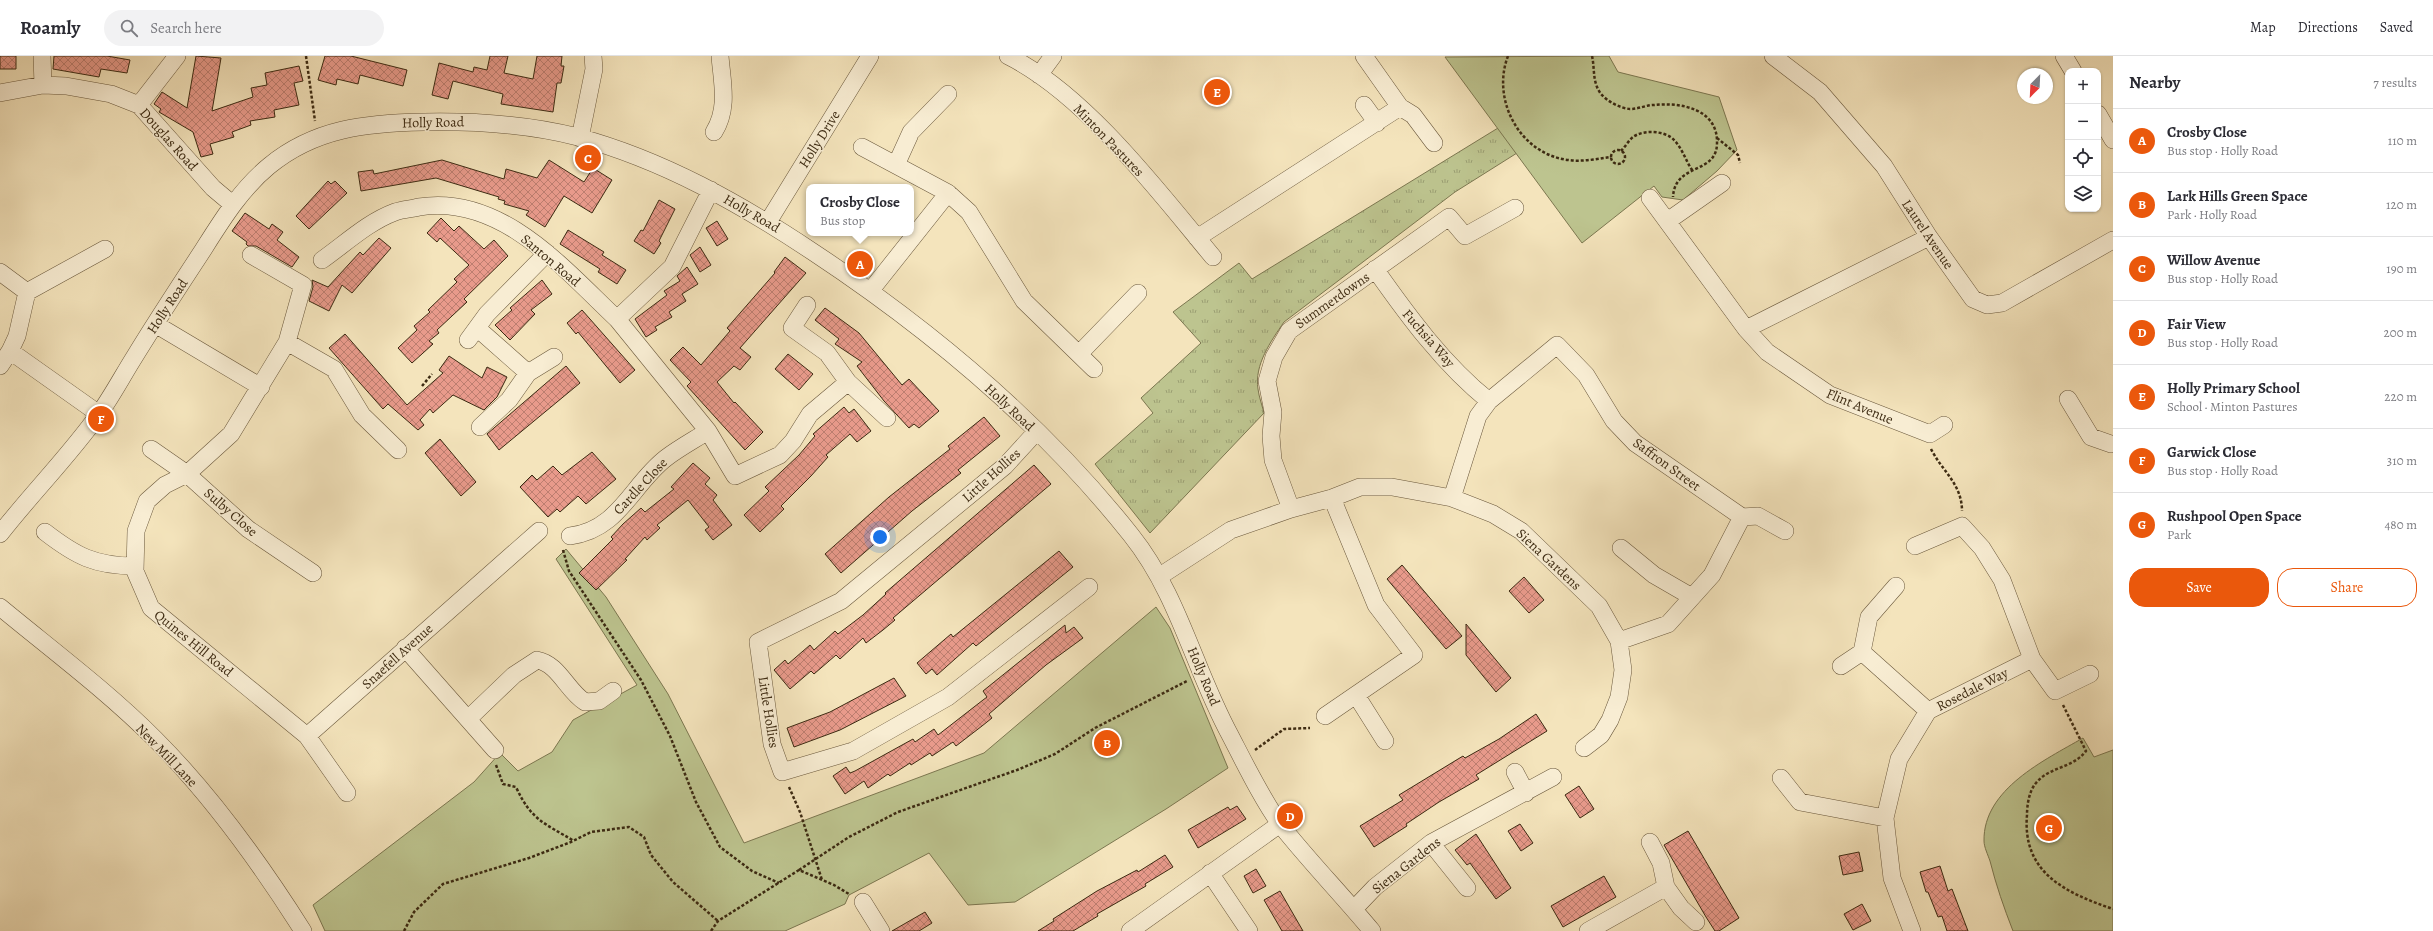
<!DOCTYPE html>
<meta charset="utf-8">
<style>
body{margin:0;font-family:Alegreya,serif;background:#f2f2f3;color:#2b2b33}
.controls{position:absolute;right:12px;top:12px;display:grid;overflow:hidden;border-radius:8px;box-shadow:0 1px 3px #0004}
.controls button{width:36px;height:36px;display:grid;place-items:center;padding:0;border:0;border-bottom:1px solid #e1e1e2;background:#fff;color:#2b2b33;font:20px sans-serif}
.compass{position:absolute;left:2017px;top:12px;width:36px;height:36px;border-radius:50%;background:#fff;box-shadow:0 1px 3px #0004;rotate:204deg}
.you{position:absolute;left:880px;top:481px;width:14px;height:14px;margin:-10px;border:3px solid #fff;border-radius:50%;background:#1a73e8;box-shadow:0 0 0 6px #1a73e833}
.badge{display:grid;place-items:center;width:26px;height:26px;border-radius:50%;background:#ea580c;color:#fff;font-size:13px;font-weight:700}
.pin{position:absolute;translate:-50% -50%;border:2px solid #fff;box-shadow:0 1px 4px #0006}
.popup{position:absolute;left:806px;top:128px;width:108px;height:52px;box-sizing:border-box;display:grid;place-content:center;border-radius:8px;background:#fff;filter:drop-shadow(0 1px 3px #0005);font-size:13px;white-space:nowrap;color:#7c7c81}
.popup b{font-size:15px;color:#2b2b33}
.popup::after{content:'';position:absolute;left:50%;top:100%;margin-left:-8px;border:8px solid transparent;border-top-color:#fff}
.list{margin:0;padding:0;list-style:none}
h2{display:flex;justify-content:space-between;align-items:center;height:52px;margin:0;padding:0 16px;font-size:17px}
h2 small{font-size:13px;font-weight:400;color:#7c7c81}
.list li{display:grid;grid-template-columns:26px 1fr auto;gap:12px;align-items:center;box-sizing:border-box;height:64px;padding:0 16px;border-top:1px solid #e1e1e2}
.list b{display:block;font-size:15px;white-space:nowrap}
.list p{margin:0;font-size:13px;white-space:nowrap;color:#7c7c81}
.list em{font-size:13px;font-style:normal;color:#7c7c81}
.actions{display:flex;gap:8px;padding:12px 16px}
.actions a{flex:1;padding:9px 0;border:1px solid #ea580c;border-radius:16px;text-align:center;font-size:14px;color:#ea580c}
.actions .main{background:#ea580c;color:#fff}
.icon{flex:none;width:22px;height:22px;fill:none;stroke:currentColor;stroke-width:2;stroke-linecap:round;stroke-linejoin:round}
.map{position:relative;flex:none;width:2113px;height:875px;overflow:hidden}
header{display:flex;align-items:center;gap:24px;box-sizing:border-box;height:56px;padding:0 20px;background:#fff;border-bottom:1px solid #e1e1e2}
header strong{font-size:19px}
nav{display:flex;gap:22px;margin-inline-start:auto;font-size:14px}
.search{width:280px;height:36px;background:#f2f2f3;display:flex;align-items:center;gap:10px;box-sizing:border-box;padding:0 14px;border-radius:22px;color:#7c7c81;font-size:15px}
main{display:flex}
aside{flex:1;background:#fff}
.map>svg:first-child{display:block}
</style>
<header>
<strong>Roamly</strong>
<div class="search"><svg class="icon" aria-label="search" viewBox="0 0 24 24"><circle cx="10" cy="10" r="6"/><path d="M15 15l6 6"/></svg>Search here</div>
<nav><a>Map</a><a>Directions</a><a>Saved</a></nav>
</header>
<main>
<div class="map">
<svg width="2113" height="875" viewBox="0 0 2113 875">
<defs>
<pattern id="grass-tufts" width="24" height="20" patternUnits="userSpaceOnUse"><rect width="24" height="20" fill="#bdc48f"/><path d="M3 7l-1-3M5 7V3M7 7l1-3M15 17l-1-3M17 17v-4M19 17l1-3" fill="none" stroke="#9b9f73"/></pattern>
<pattern id="building-cross-hatch" width="8" height="8" patternUnits="userSpaceOnUse"><rect width="8" height="8" fill="#e89a8b"/><path d="M0 0l8 8M0 8l8-8" fill="none" stroke="#bd7e70"/></pattern>
</defs>
<rect width="100%" height="100%" fill="#f4e4bc"/>
<filter id="stains"><feTurbulence type="fractalNoise" baseFrequency=".005" numOctaves="4"/><feColorMatrix values="0 0 0 0 .2 0 0 0 0 .09 0 0 0 0 .02 0 0 0 .5 -.17"/></filter>
<radialGradient id="worn" r=".72"><stop offset=".6" stop-color="#630" stop-opacity="0"/><stop offset="1" stop-color="#630" stop-opacity=".3"/></radialGradient>
<!-- grass -->
<path fill="url(#grass-tufts)" stroke="#7c7750" d="M1498 72 1517 97 1455 136 1284 266C1271 285 1254 309 1258 333 1259 341 1262 349 1264 357L1150 477 1095 408 1153 357 1141 342 1201 287 1173 256 1239 207 1252 223Z"/>
<!-- park -->
<path fill="#bdc48f" stroke="#7c7750" d="M1609 0 1618 16 1719 41 1737 94 1717 115 1683 144 1662 141 1654 130 1582 187 1445 1Z
M566 493 606 541 668 638 744 787 984 697 1156 551 1170 572 1228 712 1166 753 1015 846 968 849 929 797 849 839 845 848 785 875H325L313 849 474 726 500 697 518 715 552 696 573 664 637 629 556 503Z
M2083 682 2094 701 2113 694V875H2013C2004 852 1996 829 1990 805 1988 799 1984 791 1984 785 1983 733 2045 704 2083 682Z"/>
<!-- building -->
<path fill="url(#building-cross-hatch)" stroke="#3c2a12" d="M0 0H16V13H0Z
M54 0H107L130 4 127 17 101 13 99 21 53 13Z
M196 0 221 2 212 55 253 41 251 32 267 29 265 17 299 10 303 25 294 27 299 49 274 54 275 61 250 65 251 69 232 76 234 81 210 88 213 98 201 101 193 76 159 56 161 53 154 48 162 36 187 52Z
M325 0H351L407 14 403 30 360 19 358 28 337 23 336 29 318 24Z
M490 0H508L504 17 533 23 537 0H562L561 10H564L561 27H557L553 56 501 48 503 38 453 25 448 43 432 39 439 7 473 16 474 11 487 14Z
M442 104 504 123 506 113 537 122 549 104 584 126 593 112 612 124 592 157 564 140 545 171 526 159 529 155 504 148 505 145 498 143 499 141 436 122 361 135 358 116 373 114 374 118Z
M328 125 331 128 335 125 347 137 309 173 296 160Z
M659 144 675 153 659 185 661 187 654 198 634 185 641 174 643 175Z
M245 157 269 173 272 168 283 176 277 184 299 201 292 211 256 190H248L246 188 247 186 232 175Z
M441 162 454 175 459 170 484 193 494 184 508 200 464 243 467 246 437 274 439 277 429 285 433 288 412 307 398 292 417 274 414 270 430 256 428 254 457 226 454 223 469 209 440 182 437 186 427 177Z
M717 165 728 183 717 190 706 172Z
M568 174 604 196 602 199 626 214 617 228 598 216 600 213 560 188Z
M379 182 391 192 352 237 342 229 329 255 309 245 313 231 312 224 328 231 360 196 363 199Z
M700 191 711 209 700 216 690 199Z
M785 201 806 217 740 292 751 301 740 314 734 310 717 326 734 347 735 346 763 376 745 394 687 330 691 326 670 304 683 291 701 309 730 275 727 272 775 217 774 216Z
M687 211 698 228 682 238 686 245 669 256 672 261 655 271 657 274 646 281 635 263 667 239 664 235 680 225 677 220Z
M542 224 552 238 531 254 535 258 510 284 495 269 512 254 510 252Z
M825 252 859 277 902 329 909 323 939 355 919 372 914 368 909 372 884 345 857 310 862 306 835 288 839 283 815 264Z
M582 254 635 314 620 327 578 276 576 278 567 267Z
M345 278 407 349 443 317 439 314 449 300 482 322 487 311 507 321 497 341 484 354 453 339 433 357 430 353 420 364 424 369 418 374 388 348 383 353 329 292Z
M788 298 813 318 799 334 775 313Z
M566 310 580 327 499 394 487 378Z
M844 351 849 357 854 353 871 375 857 386 850 378 826 399 828 401 811 420 781 450 784 453 760 476 744 459 769 435 765 431 799 399 815 380 813 378Z
M984 361 1000 380 958 414 961 417 912 455 841 517 825 498 889 441 950 393 948 390Z
M440 383 476 426 461 440 425 397Z
M592 396 616 423 586 448 578 440 560 456 557 453 548 461 520 431 532 419 537 424 553 410 562 419Z
M693 407 710 422 705 428 717 439 713 444 732 469 713 484 705 474 709 471 688 444 657 469 660 472 647 484 645 481 625 503 627 504 596 534 579 517 613 483 611 481 623 468 641 452 645 456 674 433 671 431Z
M1034 409 1051 428 893 562 895 564 883 574 866 587 863 582 840 603 836 599 814 618 811 615 790 633 774 614 785 604 788 608 810 589 814 594 835 575 838 578 863 559 886 538 885 537Z
M1059 495 1073 511 976 590 973 587 937 619 932 613 926 618 917 607 951 578 953 581Z
M1402 509 1462 580 1446 593 1387 523Z
M1524 521 1544 544 1529 557 1509 535Z
M1466 568 1511 622 1496 636 1466 599Z
M1065 569 1066 577 1074 571 1083 582 1046 609 989 658 992 662 982 670 956 690 953 686 932 700 930 697 911 709 910 707 890 720 888 718 868 732 864 725 845 738 833 720 846 711 850 717 855 715 913 683 915 686 934 673 938 679 983 644 987 641 983 635Z
M894 622 906 640 840 674 794 691 787 672 830 656Z
M1536 658 1547 675 1476 719 1479 723 1439 746 1406 768 1407 770 1374 791 1360 770 1403 744 1399 739 1463 700 1465 702 1499 683Z
M1579 730 1594 753 1580 762 1565 739Z
M1237 750 1246 763 1198 792 1188 774 1228 751 1230 754Z
M1520 768 1533 787 1521 795 1508 775Z
M1688 775 1739 862 1719 875H1715L1706 861 1664 789Z
M1476 778 1511 832 1496 843 1470 807 1467 809 1455 794Z
M1859 796 1863 815 1843 819 1839 800Z
M1165 799 1173 811 1145 828 1146 830 1097 858 1098 860 1073 875H1038L1054 865 1053 863 1097 835 1137 814 1138 816Z
M1940 810 1948 835 1952 833 1968 875H1947L1942 860 1938 861 1928 836H1926L1920 816Z
M1256 813 1266 830 1253 837 1244 820Z
M1604 820 1616 841 1563 871 1551 850Z
M1280 835 1303 875H1282L1264 844Z
M1862 848 1871 865 1853 874 1844 858Z
M925 856 932 867 919 875H892Z"/>
<g fill="none" stroke-linecap="round" stroke-linejoin="round">
<!-- minor casing -->
<g stroke="#6a583c" stroke-width="18">
<path id="minor" d="M42 0 43 29
M1008 0C1085 38 1159 136 1213 201
M1364 0 1400 51 1413 59 1434 87
M1773 0 1820 36 1884 110 1929 181 1973 243 1987 249 2002 247 2113 184
M2064 0 2073 15
M1039 19 1053 0
M0 37 43 29 66 30 111 38 139 49 213 132 232 148
M139 49 177 0
M1364 49 1377 67
M2098 58 2113 84
M714 76C729 52 722 26 720 0
M580 82 594 13 593 0
M862 91 948 137
M896 109 911 76 948 38
M1650 142 1746 273 1767 296 1830 339 1930 378 1944 369
M1669 164 1722 127
M768 166 870 0
M1197 182 1400 51
M251 199 303 229 287 286
M322 204C346 187 368 166 395 156 403 153 412 153 419 151 501 138 563 212 617 263L672 211 711 134
M1375 213C1408 260 1444 309 1489 345
M0 216 27 236 17 280 10 295 99 358
M871 234 948 137 969 156 1024 245 1094 313
M27 236 105 193
M617 263 708 375 735 420 780 399 793 385 810 358 848 326 827 297 792 272 807 249
M155 268 261 331
M477 272 528 317
M1746 273 1929 181
M468 284 487 258 547 197
M1079 298 1138 237
M0 310 10 295
M848 326 887 362
M2068 343 2091 381 2111 388
M480 371 509 344 528 317 554 301
M1037 375 1005 410 841 545 758 586 772 688 782 716 853 695 948 641 1089 531
M151 393 187 418 248 473 313 517
M1452 442 1478 360 1489 345 1557 289 1586 319 1614 365 1635 387 1742 461 1758 460 1785 475
M1291 453 1273 404 1271 380 1273 356 1267 325 1274 301 1289 275 1449 161 1465 180 1515 152
M45 476C76 500 95 510 135 510
M0 478C32 437 69 400 99 358 112 340 123 319 135 300 157 264 180 229 203 194 222 164 241 133 269 110 315 72 367 67 424 66 477 65 527 68 578 81 663 104 741 148 813 196 931 274 1043 368 1131 479 1179 539 1194 613 1230 679 1245 708 1264 747 1283 772 1311 807 1343 840 1372 875
M570 480C619 474 632 428 666 402 679 392 694 384 708 375
M1915 490 1962 470 1982 492 2002 524 2032 603 2055 635 2090 618
M1621 492 1654 519 1692 541
M1160 520 1231 474 1291 453 1332 442 1360 431H1392L1452 442 1493 458 1521 475 1599 550 1619 585 1623 614 1619 641 1610 664 1601 679 1584 692
M1896 530 1869 561 1862 596 1928 655
M0 551C52 594 107 635 155 683 212 740 260 807 303 875
M1619 585 1668 568 1712 519 1742 461
M405 592 495 694
M1841 610 1862 596
M1356 639 1385 685
M1325 660 1414 599 1376 549 1332 442
M468 663 514 619 537 604C559 608 567 635 585 646L599 645 613 635
M307 680 539 475
M1515 716 1526 737
M1781 722 1800 746 1885 762
M347 737 307 680 151 552 135 515 136 475 147 445 165 429 187 418 231 378 287 286 334 313 362 359 398 394
M1650 786 1661 807 1666 831 1681 852 1696 866
M1431 787 1467 832
M1210 817 1249 875
M863 846 881 875
M1354 853 1375 831 1431 787 1553 721
M1130 875 1280 768
M1588 875 1666 831
M1912 875 1892 822 1885 762 1899 703 1928 655 2032 603"/>
</g>
<!-- path -->
<path stroke="#3c2a12" stroke-width="2.5" stroke-dasharray="3 2" stroke-linecap="butt" d="M306 0 315 65
M1508 0C1491 44 1520 98 1568 104 1582 106 1597 103 1611 101
M1592 0C1595 13 1592 26 1601 38 1608 46 1620 52 1630 53 1639 53 1646 49 1654 49 1681 46 1718 53 1717 87 1717 119 1675 106 1673 141
M1717 82 1738 99 1740 107
M1611 101a7 7 0 1 1 14 0a7 7 0 1 1-14 0Z
M1621 95C1625 91 1629 84 1633 81 1644 73 1666 75 1674 84 1682 92 1686 105 1692 114
M422 330 432 318
M1931 393C1942 415 1962 428 1962 455
M563 494 569 515 641 624 670 680 696 746 720 791 752 815 779 827
M2063 649 2086 695C2072 713 2050 710 2036 727 2029 735 2027 749 2027 759 2022 817 2066 837 2113 853
M1255 694 1284 673 1310 672
M496 709 503 728 516 731C531 764 544 767 574 785
M789 731 800 756 822 824
M799 814 849 781 898 756 1017 714 1055 698 1095 672 1187 625
M404 875 414 856 443 828 529 802 571 786 591 776 629 771 644 781 651 799 673 826 718 865
M711 875 718 865 799 814 834 829 849 838"/>
<!-- minor -->
<use href="#minor" stroke="#f8edd3" stroke-width="17"/>
</g>
<g text-anchor="middle" stroke-width="3" stroke-linejoin="round" paint-order="stroke">
<!-- street labels -->
<g font-size="14" fill="#3c2a12" stroke="#f8edd3">
<text transform="translate(433 66) rotate(-1)" y="5">Holly Road</text>
<text transform="translate(169 83) rotate(48)" y="5">Douglas Road</text>
<text transform="translate(819 83) rotate(-58)" y="5">Holly Drive</text>
<text transform="translate(1109 84) rotate(46)" y="5">Minton Pastures</text>
<text transform="translate(752 157) rotate(30)" y="5">Holly Road</text>
<text transform="translate(1928 178) rotate(56)" y="5">Laurel Avenue</text>
<text transform="translate(551 204) rotate(40)" y="5">Santon Road</text>
<text transform="translate(1332 244) rotate(-35)" y="5">Summerdowns</text>
<text transform="translate(167 250) rotate(-57)" y="5">Holly Road</text>
<text transform="translate(1429 282) rotate(49)" y="5">Fuchsia Way</text>
<text transform="translate(1860 350) rotate(23)" y="5">Flint Avenue</text>
<text transform="translate(1010 351) rotate(43)" y="5">Holly Road</text>
<text transform="translate(1667 408) rotate(36)" y="5">Saffron Street</text>
<text transform="translate(991 419) rotate(-42)" y="5">Little Hollies</text>
<text transform="translate(640 430) rotate(-47)" y="5">Cardle Close</text>
<text transform="translate(231 456) rotate(41)" y="5">Sulby Close</text>
<text transform="translate(1549 503) rotate(43)" y="5">Siena Gardens</text>
<text transform="translate(194 587) rotate(39)" y="5">Quines Hill Road</text>
<text transform="translate(397 600) rotate(-42)" y="5">Snaefell Avenue</text>
<text transform="translate(1204 620) rotate(67)" y="5">Holly Road</text>
<text transform="translate(1972 633) rotate(-27)" y="5">Rosedale Way</text>
<text transform="translate(769 656) rotate(81)" y="5">Little Hollies</text>
<text transform="translate(167 699) rotate(46)" y="5">New Mill Lane</text>
<text transform="translate(1406 809) rotate(-38)" y="5">Siena Gardens</text>
</g>
</g>
<rect width="100%" height="100%" filter="url(#stains)"/>
<rect width="100%" height="100%" fill="url(#worn)"/>
</svg>
<div class="controls">
<button>+</button>
<button>−</button>
<button><svg class="icon" aria-label="locate" viewBox="0 0 24 24"><circle cx="12" cy="12" r="6"/><path d="M12 2v4M12 18v4M2 12h4M18 12h4"/></svg></button>
<button><svg class="icon" aria-label="layers" viewBox="0 0 24 24"><path d="M12 4l9 5-9 5-9-5zM3 14l9 5 9-5"/></svg></button>
</div>
<svg class="compass" viewBox="-18 -18 36 36"><path d="M0-13l5 13h-10z" fill="#e53935"/><path d="M0 13l5-13h-10z" fill="#7c7c81"/></svg>
<div class="you"></div>
<div class="pin badge" style="left:860px;top:208px">A</div>
<div class="popup"><b>Crosby Close</b>Bus stop</div>
<div class="pin badge" style="left:1107px;top:687px">B</div>
<div class="pin badge" style="left:588px;top:102px">C</div>
<div class="pin badge" style="left:1290px;top:760px">D</div>
<div class="pin badge" style="left:1217px;top:36px">E</div>
<div class="pin badge" style="left:101px;top:363px">F</div>
<div class="pin badge" style="left:2049px;top:772px">G</div>
</div>
<aside>
<h2>Nearby<small>7 results</small></h2>
<ul class="list">
<li><span class="badge">A</span><div><b>Crosby Close</b><p>Bus stop · Holly Road</p></div><em>110 m</em></li>
<li><span class="badge">B</span><div><b>Lark Hills Green Space</b><p>Park · Holly Road</p></div><em>120 m</em></li>
<li><span class="badge">C</span><div><b>Willow Avenue</b><p>Bus stop · Holly Road</p></div><em>190 m</em></li>
<li><span class="badge">D</span><div><b>Fair View</b><p>Bus stop · Holly Road</p></div><em>200 m</em></li>
<li><span class="badge">E</span><div><b>Holly Primary School</b><p>School · Minton Pastures</p></div><em>220 m</em></li>
<li><span class="badge">F</span><div><b>Garwick Close</b><p>Bus stop · Holly Road</p></div><em>310 m</em></li>
<li><span class="badge">G</span><div><b>Rushpool Open Space</b><p>Park</p></div><em>480 m</em></li>
</ul>
<div class="actions"><a class="main">Save</a><a>Share</a></div>
</aside>
</main>
